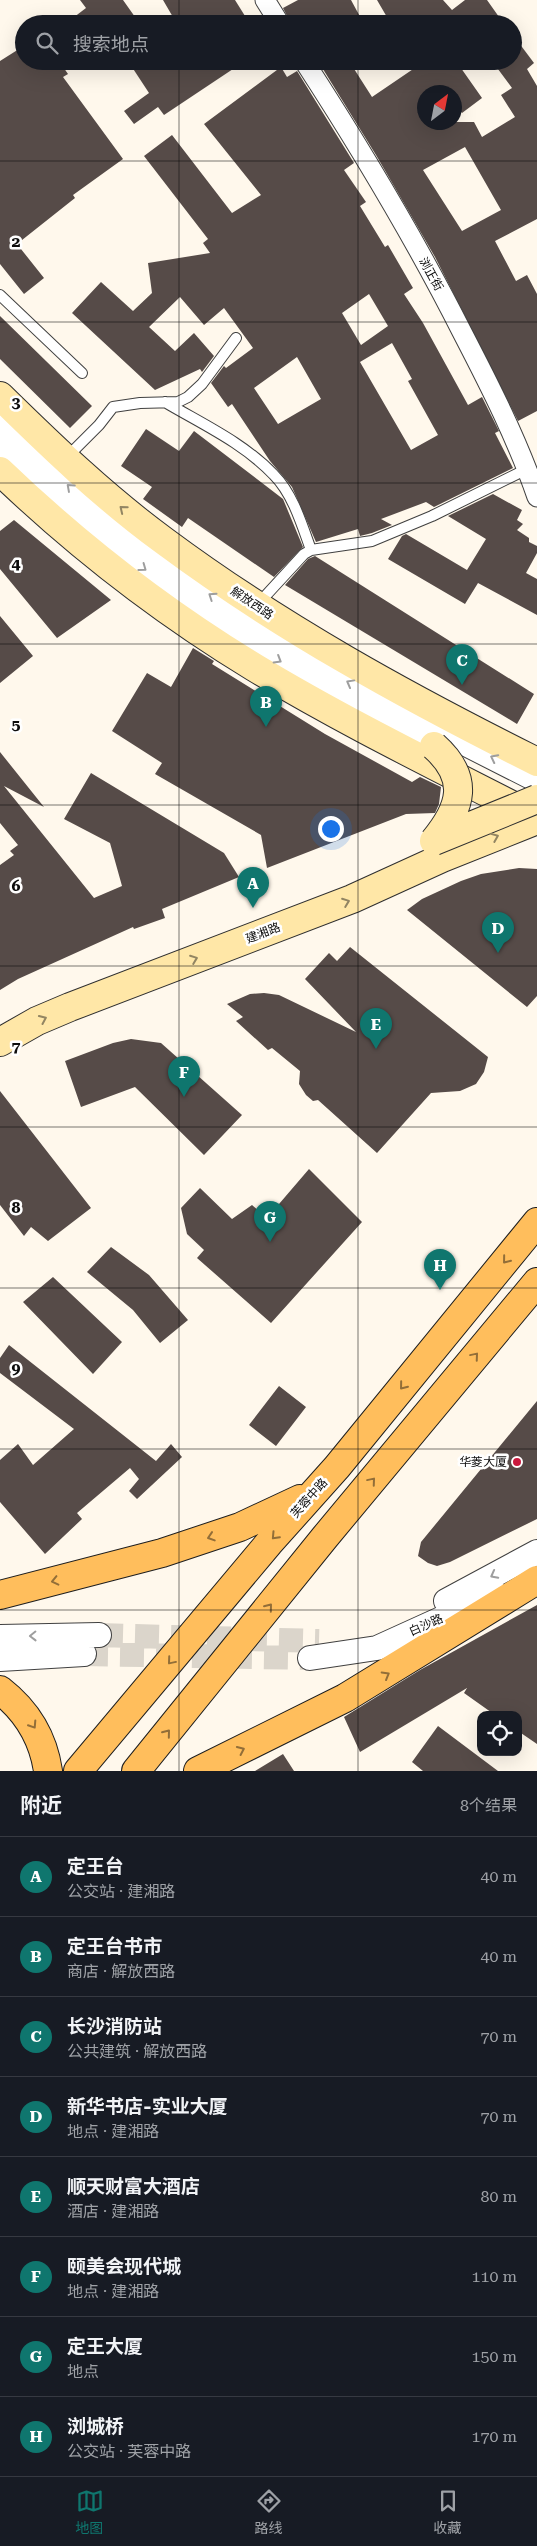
<!DOCTYPE html>
<html lang="zh">
<meta charset="utf-8">
<style>
body{margin:0;font-family:"Roboto Serif","Noto Sans SC",serif;background:#242831;color:#f1f3f6}
.controls{position:absolute;right:15px;bottom:15px;display:grid;overflow:hidden;border-radius:10px;box-shadow:0 5px 20px #0002}
.controls button{width:45px;height:45px;display:grid;place-items:center;padding:0;border:0;border-bottom:1px solid #363941;background:#171b24;color:#f1f3f6;font:25px sans-serif}
.compass{position:absolute;left:417px;top:85px;width:45px;height:45px;border-radius:50%;background:#171b24;box-shadow:0 5px 20px #0002;rotate:32deg}
.you{position:absolute;left:330px;top:828px;width:18px;height:18px;margin:-12px;border:4px solid #fff;border-radius:50%;background:#1a73e8;box-shadow:0 0 0 8px #1a73e833}
.badge{display:grid;place-items:center;width:32px;height:32px;border-radius:50%;background:#0f766e;color:#fff;font-size:16px;font-weight:700}
.pin{position:absolute;translate:-50% -41px;filter:drop-shadow(0 1px 2px #0008)}
.pin::after{content:'';position:absolute;top:26px;width:18px;height:15px;background:inherit;clip-path:polygon(0 0,100% 0,50% 100%)}
.list{margin:0;padding:0;list-style:none}
h2{display:flex;justify-content:space-between;align-items:center;height:65px;margin:0;padding:0 20px;font-size:21px}
h2 small{font-size:16px;font-weight:400;color:#9ea1a6}
.list li{display:grid;grid-template-columns:32px 1fr auto;gap:15px;align-items:center;box-sizing:border-box;height:80px;padding:0 20px;border-top:1px solid #363941}
.list b{display:block;font-size:19px;white-space:nowrap}
.list p{margin:0;font-size:16px;white-space:nowrap;color:#9ea1a6}
.list em{font-size:16px;font-style:normal;color:#9ea1a6}
.icon{flex:none;width:28px;height:28px;fill:none;stroke:currentColor;stroke-width:2;stroke-linecap:round;stroke-linejoin:round}
.map{position:relative;flex:none;width:537px;height:1771px;overflow:hidden}
.search{position:absolute;background:#171b24;box-shadow:0 5px 20px #0002;left:15px;right:15px;top:15px;height:55px;display:flex;align-items:center;gap:12px;box-sizing:border-box;padding:0 18px;border-radius:28px;color:#9ea1a6;font-size:19px}
.sheet{height:705px;background:#171b24}
nav{display:flex;justify-content:space-around;align-items:center;box-sizing:border-box;height:70px;border-top:1px solid #363941;background:#171b24;font-size:14px;color:#9ea1a6}
nav a{display:grid;justify-items:center;gap:2px}
nav .on{color:#0f766e}
.map>svg:first-child{display:block}
</style>
<div class="map">
<svg width="537" height="1771" viewBox="0 0 537 1771">
<rect width="100%" height="100%" fill="#fff8ec"/>
<!-- building -->
<path fill="#564b48" fill-rule="evenodd" d="M80 0H123L140 24H65L86 8Z
M163 0H235L250 24H177Z
M298 0H351L364 24H291L283 8Z
M377 0H443L452 10 465 0H487L504 24H391Z
M513 35 534 63 527 69 537 86V219L495 241 516 281 527 275 537 294V411L518 421 435 257 376 155 318 61H349L372 97 425 61H456L482 98 462 113 454 103V92H424V122H474L482 137 515 117 501 95 512 88 492 61H513ZM465 147 501 210 462 231 423 170Z
M19 49 24 56V61H59L68 74 63 77 123 159 73 195 75 198 17 244 44 278 24 294 0 264V61Z
M128 61H245L164 115 158 107 134 124 124 111 149 93Z
M281 67 287 77 297 71 354 163 344 170 366 202 360 206 385 247 388 245 413 288 404 294 423 323 468 405 482 397 499 431 495 433 513 468 434 507 426 502 381 519 392 525 372 533 360 536 358 529 316 542 292 487 270 461 232 404 228 407 211 383 224 366 226 368 253 348 224 308 204 325 180 297 149 327 175 351 194 333 214 356 202 372 200 369 155 390 72 313 101 282 133 311 152 293 148 263 210 253 203 243 208 239 144 156 172 135 232 213 261 195 204 124ZM369 294 388 326 361 345 342 313ZM392 343 412 379 408 381 438 435 411 450 360 362ZM297 357 321 399 278 424 254 388Z
M0 316 92 406 70 428 0 359Z
M146 429 179 451 194 431 283 499 303 547 274 577 188 518 182 527 143 499 152 487 121 466Z
M493 494 522 510 517 520 523 524 517 530 529 538V542L537 546V553L526 573 537 579V615L478 583 465 604 388 559 402 536 406 534 467 570 486 539 448 516Z
M14 520 111 600 57 638 0 569V531Z
M315 556 534 694 517 724 285 585 308 559Z
M0 616 33 656 0 683Z
M193 648 214 661 212 664 325 734 412 782 420 777 441 787 439 804 435 813 406 814 267 868 261 835 155 774 162 763 112 731 147 673 171 687Z
M0 752 44 807 4 786 94 898 122 886 110 843 64 819 91 773 224 853 239 877 162 909 165 918 134 929 133 927 18 979 0 990V865L14 855 10 851 18 845 0 823Z
M519 868 537 869V996L527 1007 407 910 422 899 461 881 481 874Z
M350 947 488 1057 484 1072 476 1084 460 1091 431 1093 377 1153 318 1100 313 1101 306 1095 299 1084 300 1071 272 1048 268 1050 236 1021 243 1017 227 1004 250 994 264 993 279 995 356 1032 305 979 329 953 337 961Z
M131 1039 161 1043 242 1115 204 1155 135 1087 81 1107 65 1061 113 1043Z
M0 1091 91 1208 48 1241 31 1227 24 1236 0 1205Z
M309 1169 362 1222 271 1323 197 1258 204 1250 187 1234 181 1208 200 1188 232 1219 252 1205 267 1218Z
M111 1247 149 1275 188 1320 160 1343 133 1310 87 1272Z
M53 1277 122 1342 93 1374 23 1302Z
M9 1345 156 1461 171 1444 182 1457 137 1499 129 1491 139 1479 130 1468 77 1513 82 1519 45 1554 0 1502V1460L18 1444 33 1465 74 1429 0 1373V1358Z
M279 1386 306 1407 276 1446 249 1425Z
M537 1401V1519L450 1562 437 1566 428 1563 418 1556 421 1542Z
M537 1605V1744L518 1731V1715H495L464 1693 467 1688 360 1752 344 1717 420 1670Z
M438 1726 498 1771H423L412 1762Z
M283 1754 294 1771H255Z"/>
<g fill="none" stroke-linecap="round" stroke-linejoin="round">
<!-- tertiary-tunnel -->
<path stroke="#dbd5cb" stroke-width="24" stroke-dasharray="24 12" stroke-linecap="butt" d="M99 1635 319 1641
M84 1654 310 1658"/>
<!-- service casing -->
<g stroke="#404040" stroke-width="12">
<path id="service" d="M0 295 82 373
M165 402C202 424 244 443 274 475 293 494 302 525 311 550
M66 458 99 425 113 407 140 403 178 402 188 397 202 384 236 338
M257 605 304 554 311 550 372 541 432 516 527 469"/>
</g>
<!-- minor casing -->
<g stroke="#404040" stroke-width="21">
<path id="minor" d="M265 0 280 24
M304 61C361 149 415 239 462 332 490 386 517 439 537 497"/>
</g>
<!-- tertiary casing -->
<g stroke="#404040" stroke-width="26">
<path id="tertiary" d="M0 422 103 516 205 591 270 635 401 711 537 780
M0 446C123 564 265 661 417 737
M446 1601 537 1552
M0 1637 99 1635
M310 1658 377 1648 496 1594
M0 1659 84 1654"/>
</g>
<!-- secondary casing -->
<g stroke="#2f2f2f" stroke-width="30">
<path id="secondary" d="M0 396C52 447 105 498 164 541 281 628 407 697 537 762
M0 471C77 545 162 611 254 667 345 722 442 769 537 818
M0 1042 37 1021 70 1007 352 899 442 858 537 820"/>
</g>
<!-- primary casing -->
<g stroke="#1e1e1e" stroke-width="30">
<path id="primary" d="M0 1595 162 1553 240 1527 300 1499
M0 1690C27 1711 43 1737 48 1771
M78 1771 269 1543 337 1467 537 1222
M136 1771 325 1537 537 1282
M198 1771 345 1698 537 1580"/>
</g>
<!-- service -->
<use href="#service" stroke="#fff" stroke-width="10"/>
<!-- minor -->
<use href="#minor" stroke="#fff" stroke-width="19"/>
<!-- tertiary -->
<use href="#tertiary" stroke="#fff" stroke-width="24"/>
<!-- secondary -->
<use href="#secondary" stroke="#ffe7a7" stroke-width="28"/>
<!-- primary -->
<use href="#primary" stroke="#ffbe5c" stroke-width="28"/>
<!-- secondary-bridge casing -->
<g stroke="#2f2f2f" stroke-width="30" stroke-linecap="butt">
<path id="secondary-bridge" d="M434 746C470 778 462 807 434 841
M434 841 537 799"/>
</g>
<!-- secondary-bridge -->
<use href="#secondary-bridge" stroke="#ffe7a7" stroke-width="28"/>
</g>
<!-- one-way arrows -->
<defs><path id="oneway-chevron" d="M-2-3.5L2.5 0L-2 3.5" fill="none" stroke-width="1.6" stroke-linecap="round" stroke-linejoin="round" transform="scale(1.25)"/></defs>
<g stroke="#9e9e9e">
<use href="#oneway-chevron" transform="translate(70 487) rotate(-138)"/>
<use href="#oneway-chevron" transform="translate(143 568) rotate(36)"/>
<use href="#oneway-chevron" transform="translate(212 596) rotate(-146)"/>
<use href="#oneway-chevron" transform="translate(278 660) rotate(31)"/>
<use href="#oneway-chevron" transform="translate(350 683) rotate(-151)"/>
<use href="#oneway-chevron" transform="translate(494 758) rotate(-153)"/>
<use href="#oneway-chevron" transform="translate(494 1575) rotate(152)"/>
<use href="#oneway-chevron" transform="translate(33 1636) rotate(179)"/>
</g>
<g stroke="#928562">
<use href="#oneway-chevron" transform="translate(123 509) rotate(-141)"/>
<use href="#oneway-chevron" transform="translate(495 837) rotate(-22)"/>
<use href="#oneway-chevron" transform="translate(346 902) rotate(-21)"/>
<use href="#oneway-chevron" transform="translate(194 959) rotate(-21)"/>
<use href="#oneway-chevron" transform="translate(43 1019) rotate(-24)"/>
</g>
<g stroke="#926e38">
<use href="#oneway-chevron" transform="translate(506 1260) rotate(129)"/>
<use href="#oneway-chevron" transform="translate(475 1356) rotate(-50)"/>
<use href="#oneway-chevron" transform="translate(403 1386) rotate(129)"/>
<use href="#oneway-chevron" transform="translate(372 1481) rotate(-50)"/>
<use href="#oneway-chevron" transform="translate(275 1536) rotate(133)"/>
<use href="#oneway-chevron" transform="translate(211 1537) rotate(162)"/>
<use href="#oneway-chevron" transform="translate(55 1581) rotate(167)"/>
<use href="#oneway-chevron" transform="translate(269 1607) rotate(-51)"/>
<use href="#oneway-chevron" transform="translate(171 1661) rotate(130)"/>
<use href="#oneway-chevron" transform="translate(386 1675) rotate(-30)"/>
<use href="#oneway-chevron" transform="translate(33 1725) rotate(57)"/>
<use href="#oneway-chevron" transform="translate(167 1733) rotate(-51)"/>
<use href="#oneway-chevron" transform="translate(241 1750) rotate(-25)"/>
</g>
<!-- grid -->
<path fill="none" stroke="#0d0d0d" stroke-width="1" stroke-opacity="0.55" d="M179 0V24M358 0V24M179 61V1771M358 61V1771M0 161H537M0 322H537M0 483H537M0 644H537M0 805H537M0 966H537M0 1127H537M0 1288H537M0 1449H537M0 1610H537"/>
<!-- markers -->
<circle fill="#c9193d" stroke="#fff" stroke-width="2" cx="517" cy="1462" r="5"/>
<g text-anchor="middle" stroke-width="5" stroke-linejoin="round" paint-order="stroke">
<!-- street labels -->
<g font-size="12" fill="#0d0d0d" stroke="#fff">
<text transform="translate(431 274) rotate(61)" y="4">浏正街</text>
<text transform="translate(252 603) rotate(34)" y="4">解放西路</text>
<text transform="translate(263 933) rotate(-21)" y="4">建湘路</text>
<text transform="translate(309 1498) rotate(-48)" y="4">芙蓉中路</text>
<text transform="translate(426 1625) rotate(-24)" y="4">白沙路</text>
</g>
<!-- poi labels -->
<g font-size="12" fill="#0d0d0d" stroke="#fff" text-anchor="end">
<text x="507" y="1466">华菱大厦</text>
</g>
</g>
<g font-size="16" text-anchor="middle" font-weight="bold" fill="#0d0d0d" stroke="#fff" stroke-width="5" stroke-linejoin="round" paint-order="stroke">
<text x="16" y="247">2</text>
<text x="16" y="408">3</text>
<text x="16" y="569">4</text>
<text x="16" y="730">5</text>
<text x="16" y="891">6</text>
<text x="16" y="1052">7</text>
<text x="16" y="1213">8</text>
<text x="16" y="1374">9</text>
</g>
</svg>
<div class="controls">
<button><svg class="icon" aria-label="locate" viewBox="0 0 24 24"><circle cx="12" cy="12" r="6"/><path d="M12 2v4M12 18v4M2 12h4M18 12h4"/></svg></button>
</div>
<svg class="compass" viewBox="-18 -18 36 36"><path d="M0-13l5 13h-10z" fill="#e53935"/><path d="M0 13l5-13h-10z" fill="#9ea1a6"/></svg>
<div class="you"></div>
<div class="pin badge" style="left:253px;top:908px">A</div>
<div class="pin badge" style="left:266px;top:727px">B</div>
<div class="pin badge" style="left:462px;top:685px">C</div>
<div class="pin badge" style="left:498px;top:953px">D</div>
<div class="pin badge" style="left:376px;top:1049px">E</div>
<div class="pin badge" style="left:184px;top:1097px">F</div>
<div class="pin badge" style="left:270px;top:1242px">G</div>
<div class="pin badge" style="left:440px;top:1290px">H</div>
<div class="search"><svg class="icon" aria-label="search" viewBox="0 0 24 24"><circle cx="10" cy="10" r="6"/><path d="M15 15l6 6"/></svg>搜索地点</div>
</div>
<section class="sheet">
<h2>附近<small>8个结果</small></h2>
<ul class="list">
<li><span class="badge">A</span><div><b>定王台</b><p>公交站 · 建湘路</p></div><em>40 m</em></li>
<li><span class="badge">B</span><div><b>定王台书市</b><p>商店 · 解放西路</p></div><em>40 m</em></li>
<li><span class="badge">C</span><div><b>长沙消防站</b><p>公共建筑 · 解放西路</p></div><em>70 m</em></li>
<li><span class="badge">D</span><div><b>新华书店-实业大厦</b><p>地点 · 建湘路</p></div><em>70 m</em></li>
<li><span class="badge">E</span><div><b>顺天财富大酒店</b><p>酒店 · 建湘路</p></div><em>80 m</em></li>
<li><span class="badge">F</span><div><b>颐美会现代城</b><p>地点 · 建湘路</p></div><em>110 m</em></li>
<li><span class="badge">G</span><div><b>定王大厦</b><p>地点</p></div><em>150 m</em></li>
<li><span class="badge">H</span><div><b>浏城桥</b><p>公交站 · 芙蓉中路</p></div><em>170 m</em></li>
</ul>
</section>
<nav>
<a class="on"><svg class="icon" aria-label="map" viewBox="0 0 24 24"><path d="M3 6l6-2 6 2 6-2v14l-6 2-6-2-6 2zM9 4v14M15 6v14"/></svg>地图</a>
<a><svg class="icon" aria-label="directions" viewBox="0 0 24 24"><path d="M12 3l9 9-9 9-9-9zM9 14v-3h6M13 9l2 2-2 2"/></svg>路线</a>
<a><svg class="icon" aria-label="saved" viewBox="0 0 24 24"><path d="M7 4h10v16l-5-4-5 4z"/></svg>收藏</a>
</nav>
